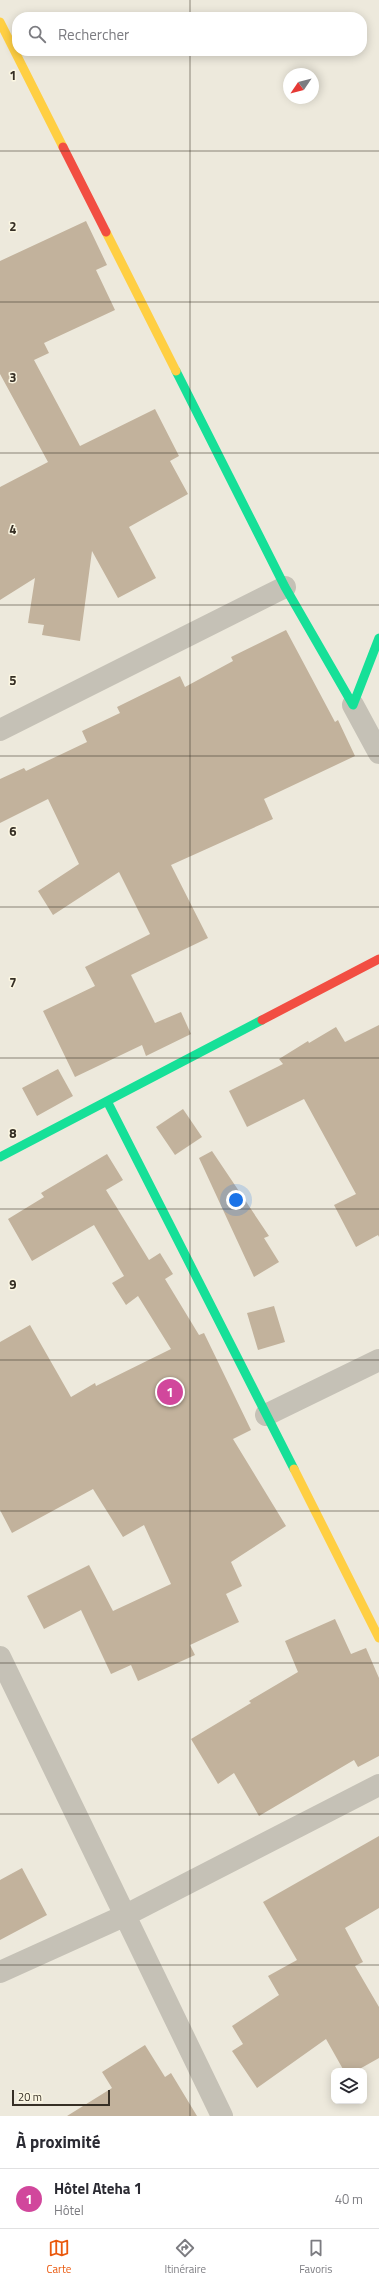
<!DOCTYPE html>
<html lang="fr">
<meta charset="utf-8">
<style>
body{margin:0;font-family:"Titillium Web",sans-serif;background:#f7f7f7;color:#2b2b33}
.controls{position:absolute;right:12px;bottom:12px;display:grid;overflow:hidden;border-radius:8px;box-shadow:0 2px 10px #0003}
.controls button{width:36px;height:36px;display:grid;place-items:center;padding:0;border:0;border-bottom:1px solid #e1e1e2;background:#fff;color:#2b2b33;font:20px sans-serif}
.compass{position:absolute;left:283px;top:68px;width:36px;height:36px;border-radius:50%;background:#fff;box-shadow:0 2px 10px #0003;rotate:235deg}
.scale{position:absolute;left:12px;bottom:10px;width:98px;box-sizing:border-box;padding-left:4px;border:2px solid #362f25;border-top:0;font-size:11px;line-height:14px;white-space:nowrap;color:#362f25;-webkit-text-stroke:3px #fbf6e2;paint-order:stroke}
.you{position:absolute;left:236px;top:1200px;width:14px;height:14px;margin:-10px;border:3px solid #fff;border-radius:50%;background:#1a73e8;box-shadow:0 0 0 6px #1a73e833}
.badge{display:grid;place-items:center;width:26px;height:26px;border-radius:50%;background:#ea580c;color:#fff;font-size:13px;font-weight:700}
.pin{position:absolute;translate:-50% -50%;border:2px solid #fff;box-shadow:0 1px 4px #0006}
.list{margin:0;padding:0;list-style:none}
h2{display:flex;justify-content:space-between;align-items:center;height:52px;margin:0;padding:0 16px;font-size:17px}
h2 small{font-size:13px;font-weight:400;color:#7c7c81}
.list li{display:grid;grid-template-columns:26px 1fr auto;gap:12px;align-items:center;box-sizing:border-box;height:60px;padding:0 16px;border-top:1px solid #e1e1e2}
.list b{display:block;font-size:15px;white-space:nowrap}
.list p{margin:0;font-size:13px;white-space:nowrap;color:#7c7c81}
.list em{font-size:13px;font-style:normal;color:#7c7c81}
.icon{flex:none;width:22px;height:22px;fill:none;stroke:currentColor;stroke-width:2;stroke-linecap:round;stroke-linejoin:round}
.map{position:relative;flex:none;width:379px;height:2116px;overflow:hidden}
.search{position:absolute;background:#fff;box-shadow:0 2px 10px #0003;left:12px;right:12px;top:12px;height:44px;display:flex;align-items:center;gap:10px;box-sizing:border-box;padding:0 14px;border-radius:16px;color:#7c7c81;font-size:15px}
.sheet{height:112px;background:#fff}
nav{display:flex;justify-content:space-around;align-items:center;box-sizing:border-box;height:56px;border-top:1px solid #e1e1e2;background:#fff;font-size:11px;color:#7c7c81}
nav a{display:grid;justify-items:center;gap:2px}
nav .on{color:#ea580c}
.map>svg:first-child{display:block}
</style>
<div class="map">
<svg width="379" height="2116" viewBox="0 0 379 2116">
<rect width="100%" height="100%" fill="#ede9dc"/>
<!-- building -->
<path fill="#c2b29c" d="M86 221 107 265 96 270 115 310 44 343 49 353 34 360 80 446 155 409 179 456 170 461 188 494 129 527 156 578 118 598 92 551 80 641 42 635 44 625 28 623 35 578 0 600V487L48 462 0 374V261Z
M286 630 335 722 338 720 355 756 264 799 273 819 171 865 208 938 131 975 155 1023 181 1012 191 1034 146 1056 142 1045 75 1077 43 1011 95 986 85 967 150 934 119 872 53 915 38 891 79 864 48 799 0 823V779L24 768 26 771 87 742 82 731 120 713 117 707 180 676 185 687 233 661 231 657Z
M379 1025V1237L378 1235 356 1247 334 1205 356 1194 304 1099 247 1127 229 1091 283 1064 279 1059 308 1041 309 1043 336 1027 345 1042Z
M58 1069 73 1096 37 1116 22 1088Z
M183 1109 202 1137 175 1155 156 1127Z
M212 1151 269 1236 264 1238 279 1262 254 1277 199 1158Z
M107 1154 123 1180 106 1190 149 1260 160 1253 173 1274 165 1279 199 1335 204 1333 251 1430 233 1439 286 1526 231 1562 242 1586 226 1594 239 1622 190 1645 195 1655 138 1681 131 1665 111 1674 81 1610 44 1629 27 1596 89 1565 113 1611 171 1584 144 1525 123 1537 93 1489 12 1533 0 1510V1342L30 1325 71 1397 95 1383 96 1386 171 1349 138 1296 126 1305 112 1283 124 1276 94 1225 32 1261 8 1219 44 1197 41 1193Z
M274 1306 285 1342 258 1350 247 1313Z
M335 1619 351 1654 366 1648 379 1678V1756L358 1767 354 1760 259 1816 234 1773 218 1784 191 1739 251 1703 249 1701 298 1672 285 1641Z
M379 1836V1908L345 1928 363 1962 355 1966 379 2007V2058L356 2071H344L326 2039 257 2088 232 2051 243 2044 232 2026 279 1995 268 1976 297 1960 263 1902Z
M22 1868 47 1915 0 1940V1880Z
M145 2045 165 2077 171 2073 197 2116H67L112 2088 102 2072Z"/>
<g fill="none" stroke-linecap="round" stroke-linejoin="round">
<!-- street -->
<path stroke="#c5c1b6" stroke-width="22" d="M353 705 379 753
M0 730 285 587
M266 1415 379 1360
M0 1657 222 2116
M0 1972 126 1915 379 1785"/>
<!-- fast -->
<path stroke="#16e098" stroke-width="9" d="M176 371 285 587 353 705 379 638
M107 1101 294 1469
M0 1157 262 1020"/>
<!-- slow -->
<path stroke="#ffcf43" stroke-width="9" d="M0 22 63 147
M106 232 176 371
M294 1469 379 1638"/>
<!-- jam -->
<path stroke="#f24e42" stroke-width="9" d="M63 147 106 232
M262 1020 379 959"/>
</g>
<!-- grid -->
<path fill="none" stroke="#362f25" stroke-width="1" stroke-opacity="0.55" d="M190 0V17M190 51V2116M0 151H379M0 302H379M0 453H379M0 605H379M0 756H379M0 907H379M0 1058H379M0 1209H379M0 1360H379M0 1511H379M0 1663H379M0 1814H379M0 1965H379"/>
<g font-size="13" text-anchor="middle" font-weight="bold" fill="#362f25" stroke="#fbf6e2" stroke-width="3" stroke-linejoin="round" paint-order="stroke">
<text x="13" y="80">1</text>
<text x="13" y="231">2</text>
<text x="13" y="382">3</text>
<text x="13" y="534">4</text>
<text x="13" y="685">5</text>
<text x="13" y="836">6</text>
<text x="13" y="987">7</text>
<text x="13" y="1138">8</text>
<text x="13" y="1289">9</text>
</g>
</svg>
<div class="controls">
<button><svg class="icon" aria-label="layers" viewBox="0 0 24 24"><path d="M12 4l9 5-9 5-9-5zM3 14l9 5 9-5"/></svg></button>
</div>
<svg class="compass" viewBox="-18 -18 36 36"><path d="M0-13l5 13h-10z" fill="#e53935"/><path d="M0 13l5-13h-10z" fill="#7c7c81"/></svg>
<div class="scale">20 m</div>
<div class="you"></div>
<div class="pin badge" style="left:170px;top:1392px;background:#d1479c">1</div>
<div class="search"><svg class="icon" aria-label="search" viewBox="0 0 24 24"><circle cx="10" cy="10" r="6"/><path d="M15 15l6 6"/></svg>Rechercher</div>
</div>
<section class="sheet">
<h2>À proximité<small></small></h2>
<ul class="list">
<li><span class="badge" style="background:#d1479c">1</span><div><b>Hôtel Ateha 1</b><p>Hôtel</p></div><em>40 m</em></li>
</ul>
</section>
<nav>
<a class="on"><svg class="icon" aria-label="map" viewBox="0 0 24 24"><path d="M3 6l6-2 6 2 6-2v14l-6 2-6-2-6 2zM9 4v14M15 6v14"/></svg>Carte</a>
<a><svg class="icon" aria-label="directions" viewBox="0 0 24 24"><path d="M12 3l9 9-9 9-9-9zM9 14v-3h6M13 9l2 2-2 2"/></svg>Itinéraire</a>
<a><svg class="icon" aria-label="saved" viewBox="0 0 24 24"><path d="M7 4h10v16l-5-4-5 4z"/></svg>Favoris</a>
</nav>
